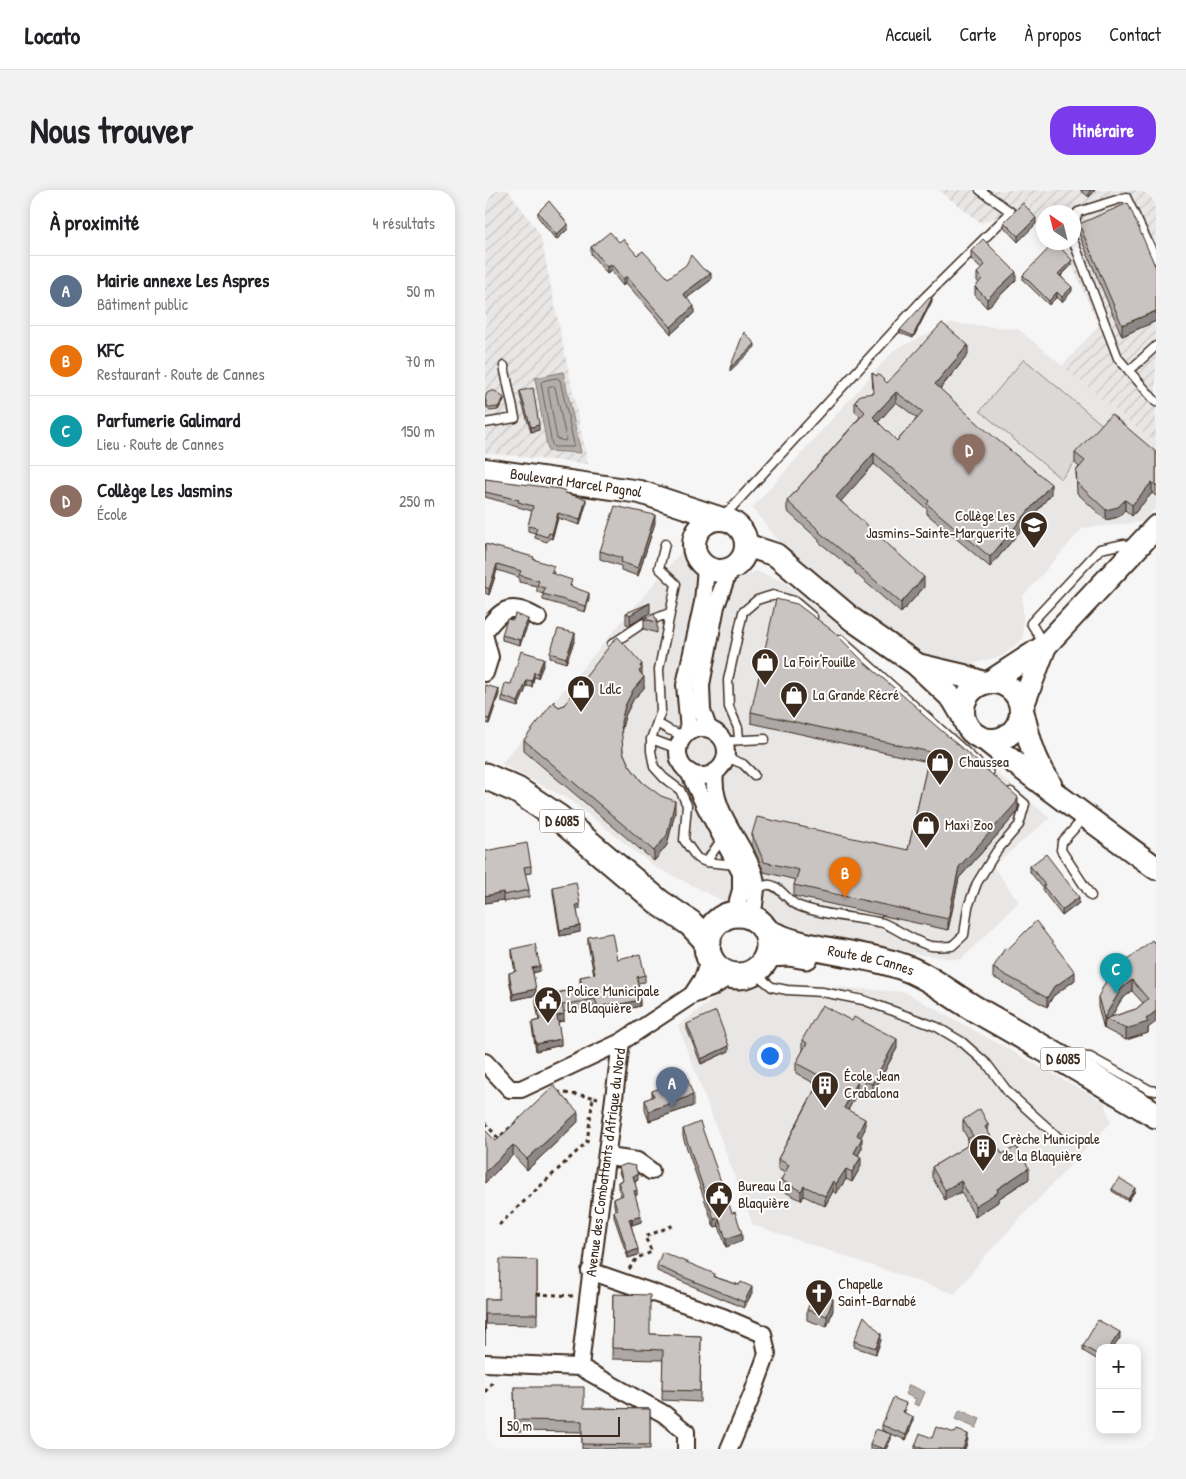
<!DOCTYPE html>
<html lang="fr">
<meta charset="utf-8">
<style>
body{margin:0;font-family:"Patrick Hand",sans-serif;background:#f2f2f2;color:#202124}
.controls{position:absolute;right:15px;bottom:15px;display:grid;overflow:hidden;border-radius:10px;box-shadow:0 2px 12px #0003}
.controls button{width:45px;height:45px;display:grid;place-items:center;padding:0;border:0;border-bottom:1px solid #e0e0e0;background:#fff;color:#202124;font:25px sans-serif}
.compass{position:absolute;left:551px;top:15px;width:45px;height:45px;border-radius:50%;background:#fff;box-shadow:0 2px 12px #0003;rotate:325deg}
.scale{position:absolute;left:15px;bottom:12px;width:120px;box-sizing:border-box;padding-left:5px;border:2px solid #3b2a1e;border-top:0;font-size:14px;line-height:18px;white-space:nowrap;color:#3b2a1e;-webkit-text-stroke:4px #fff;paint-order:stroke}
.you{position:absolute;left:284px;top:865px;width:18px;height:18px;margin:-12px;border:4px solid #fff;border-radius:50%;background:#1a73e8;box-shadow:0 0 0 8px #1a73e833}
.badge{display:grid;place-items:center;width:32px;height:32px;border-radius:50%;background:#7c3aed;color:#fff;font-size:16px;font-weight:700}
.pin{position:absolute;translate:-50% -41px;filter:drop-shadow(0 1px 2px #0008)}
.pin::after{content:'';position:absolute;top:26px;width:18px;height:15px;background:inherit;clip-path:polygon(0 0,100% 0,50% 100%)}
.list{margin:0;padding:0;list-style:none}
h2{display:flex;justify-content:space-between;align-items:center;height:65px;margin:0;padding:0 20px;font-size:21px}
h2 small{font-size:16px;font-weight:400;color:#757577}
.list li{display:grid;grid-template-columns:32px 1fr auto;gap:15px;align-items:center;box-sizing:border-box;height:70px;padding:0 20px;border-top:1px solid #e0e0e0}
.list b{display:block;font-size:19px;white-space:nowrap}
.list p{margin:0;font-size:16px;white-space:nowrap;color:#757577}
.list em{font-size:16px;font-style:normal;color:#757577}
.map{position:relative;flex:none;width:671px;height:1259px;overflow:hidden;border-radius:20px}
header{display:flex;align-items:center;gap:30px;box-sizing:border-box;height:70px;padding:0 25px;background:#fff;border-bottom:1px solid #e0e0e0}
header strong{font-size:24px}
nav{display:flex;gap:28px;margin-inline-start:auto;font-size:18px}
.intro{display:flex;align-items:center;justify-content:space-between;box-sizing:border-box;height:120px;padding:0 30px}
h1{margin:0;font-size:35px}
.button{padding:12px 22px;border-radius:20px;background:#7c3aed;color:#fff;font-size:18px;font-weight:700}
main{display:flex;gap:30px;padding:0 30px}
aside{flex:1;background:#fff;border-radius:20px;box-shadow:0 2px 12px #0003}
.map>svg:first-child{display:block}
</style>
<header>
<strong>Locato</strong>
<nav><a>Accueil</a><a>Carte</a><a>À propos</a><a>Contact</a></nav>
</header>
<div class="intro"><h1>Nous trouver</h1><a class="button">Itinéraire</a></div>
<main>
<aside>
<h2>À proximité<small>4 résultats</small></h2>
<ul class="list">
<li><span class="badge" style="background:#5c6f8a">A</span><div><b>Mairie annexe Les Aspres</b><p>Bâtiment public</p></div><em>50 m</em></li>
<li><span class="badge" style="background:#e8710a">B</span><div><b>KFC</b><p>Restaurant · Route de Cannes</p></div><em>70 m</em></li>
<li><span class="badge" style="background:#0f9aa8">C</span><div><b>Parfumerie Galimard</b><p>Lieu · Route de Cannes</p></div><em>150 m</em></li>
<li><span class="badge" style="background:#8d6e63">D</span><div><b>Collège Les Jasmins</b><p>École</p></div><em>250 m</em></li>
</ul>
</aside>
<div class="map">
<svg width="671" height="1259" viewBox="0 0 671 1259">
<defs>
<pattern id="industrial-furrows" width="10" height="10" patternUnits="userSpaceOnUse" patternTransform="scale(1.25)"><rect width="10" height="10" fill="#e9e7e6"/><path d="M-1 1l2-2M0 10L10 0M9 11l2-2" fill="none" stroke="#c9c6c5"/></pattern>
</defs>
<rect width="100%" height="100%" fill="#f7f6f6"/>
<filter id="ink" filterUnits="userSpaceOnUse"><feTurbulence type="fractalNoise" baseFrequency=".02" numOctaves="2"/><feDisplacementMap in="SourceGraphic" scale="10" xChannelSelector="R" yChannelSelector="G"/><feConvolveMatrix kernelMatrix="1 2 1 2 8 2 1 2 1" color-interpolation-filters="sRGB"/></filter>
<g filter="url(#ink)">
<!-- built -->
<path fill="#e9e7e6" d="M466 133 533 139 671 253V318L658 332 598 338 538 406V449L517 466 473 478 423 466 300 359 267 318 409 160Z
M196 362 247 393 271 381 298 391 348 431 412 494 469 546 565 628 508 676 534 712 476 770 437 765 347 747 276 727 240 712 170 677 85 610 16 574Z
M262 791 420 802 619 912 626 932 499 1067 470 1104 268 1035 193 836 241 799Z"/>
<!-- industrial -->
<path fill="url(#industrial-furrows)" d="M0 0H23L55 44 103 274 0 263Z
M453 0H671V253L577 176 614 136 584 69 571 53 588 52V22H558V36L542 15 496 33Z"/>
<!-- pitch -->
<path fill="#dbd9d6" stroke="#8b827a" d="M539 169 620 237 576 289 495 221Z"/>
<!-- water -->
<path fill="#b4aeaa" stroke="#847972" d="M78 182 96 263 63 261 50 188Z
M424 1195 440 1202 434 1216 429 1214 431 1209 420 1204Z
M475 1220 495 1229 491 1238 470 1229Z"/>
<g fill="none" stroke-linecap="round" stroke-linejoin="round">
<!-- shore -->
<path stroke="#6b5f56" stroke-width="1" d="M72 188 75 190 89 254 88 257H69L67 255 56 193 58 191Z
M65 196H68L70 197 81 248 80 251 72 249 63 199Z"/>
<!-- lane casing -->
<g stroke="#3b2a1e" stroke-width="11">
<path id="lane" d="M588 37 593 22 641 7 671 69
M588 50 633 168 671 212
M644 181 671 156
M0 233 30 228 19 176
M238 327 440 107 526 22 495 0
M180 354 174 378 191 394 174 479 176 521 166 549V561L169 577 179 588 195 600 202 615 199 650 212 668 221 672 251 675
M356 450 504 583
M558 453 546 433 615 359 639 354 647 360
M127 454 157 434 184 423
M172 533 184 540 199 546
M166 549 193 559
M254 549 253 538 244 517 243 490 258 422 272 410 288 405 309 411 328 427
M240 551 280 549
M241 567 258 574 269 585
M599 628 577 652 576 660 606 706
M221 672 237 649
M271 700C274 699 279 695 282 695 294 693 302 712 314 716 340 726 371 727 398 733 415 740 429 752 446 756 453 757 460 756 467 756L479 745 483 717 492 693 511 662 534 635 540 614 526 602
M270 781 277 789 287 797 302 800 337 802 378 810 452 837 477 852 502 874 523 902 574 948
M589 866 605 867 665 900 671 901"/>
</g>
<!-- street casing -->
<g stroke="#3b2a1e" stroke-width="20">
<g id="street">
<path d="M0 441C19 416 26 413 53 428"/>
<path d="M0 448 5 467 0 483"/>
<circle cx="217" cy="562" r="24"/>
<path d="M223 538 217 521 216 495 231 416 244 380"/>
<path d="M204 541 200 495 218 412 221 378"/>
<path d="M204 582 221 618 256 683V700L249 725"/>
<path d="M230 582C225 620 256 648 268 681 274 696 269 712 267 727"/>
<path d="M207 805 218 788 225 768"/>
<path d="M0 872 25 899H36L136 852"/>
<path d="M123 967 152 971 166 981"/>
<path d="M105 1081 238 1127 278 1144 282 1164 267 1205 244 1259"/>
<path d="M0 1173 95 1177 179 1224 201 1242V1259"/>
<path id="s1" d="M95 1177C107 1068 123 960 136 852L207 805 226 798 246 785"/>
</g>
</g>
<!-- secondary casing -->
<g stroke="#3b2a1e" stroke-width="26">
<g id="secondary">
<path id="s2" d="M0 280 155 302 237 329"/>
<circle cx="235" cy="355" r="26"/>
<path d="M261 355 291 365 368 430 431 474 468 509 478 526"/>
<path d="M432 475 479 486 498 493"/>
<circle cx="507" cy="521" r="29"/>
<path d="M505 492 560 456 671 337"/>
<path d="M537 517 560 456"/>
<path d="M538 524C545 554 549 568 565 594"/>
<path d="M502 551C557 595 614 636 671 678"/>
</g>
</g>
<!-- primary casing -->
<g stroke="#3b2a1e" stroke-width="29">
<g id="primary">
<path d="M0 586 32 600 74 628 175 713 205 733 223 752"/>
<circle cx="253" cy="755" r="31"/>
<path id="s3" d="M282 742C324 763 374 761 418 777 444 786 466 805 490 819 551 853 611 889 671 925"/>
<path d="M283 764 304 763 321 766"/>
</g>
</g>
<!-- path -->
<path stroke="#3b2a1e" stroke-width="3" stroke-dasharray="4 4" stroke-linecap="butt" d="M72 902 108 907
M0 933 13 948 36 928
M14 1035 102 952 108 907 113 908
M144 1079 152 1068 167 1062 160 1047 191 1034
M52 1104 89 1106
M0 1202 8 1191 6 1190"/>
<!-- lane -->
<use href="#lane" stroke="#fff" stroke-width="8"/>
<!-- street -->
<use href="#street" stroke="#fff" stroke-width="16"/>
<!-- secondary -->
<use href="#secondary" stroke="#fff" stroke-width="22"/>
<!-- primary -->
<use href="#primary" stroke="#fff" stroke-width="25"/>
</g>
<!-- wall -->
<path fill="#ada8a6" stroke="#3b2a1e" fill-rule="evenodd" d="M595 0H610L604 7Z
M53 22 83 39 71 50 53 27Z
M519 32 551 34 533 52 519 37Z
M594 34 671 78V131L637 146 594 44Z
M134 52 183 88 226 90 202 108 209 123 186 144 141 93 138 96 126 81 122 84 106 64V57Z
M486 61 531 90 502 118 490 105V97L494 93 492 91V83L496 79 486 69Z
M587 75 576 86 587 101 577 112 572 107 564 115 538 90V85Z
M447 111 428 148 415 143V140Z
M483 165 455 199 566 304 505 377 442 324V319L389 274 356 311 439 397 416 423 370 383V381L334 352V350L302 321V311L375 227 370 222V212L388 203 387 183 402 193ZM411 212 432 228 412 251 393 232Z
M35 201 54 240 46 242 35 206Z
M0 208 19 210 13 220 5 221 2 218 0 213Z
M671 262V306L667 303 647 326 640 320 633 327 621 330 592 303 591 281 594 277 590 273V263Z
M0 289 81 303 101 314 95 335 73 328 67 349 64 348 62 352 50 348V343L43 341V336L47 321 33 317V316L0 307Z
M170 333 153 386 136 380V376L115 369V361Z
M0 354 49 369 69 382 68 384 87 396V397L104 409 100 422 58 410V404L52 402V396L34 392V387L12 380 4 405 0 403Z
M141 423H165L145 435 141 434Z
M159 429 172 432V443L159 439Z
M43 434 35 455 17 450V445Z
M90 449 81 473 65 468V463Z
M379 472 436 523 533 618 531 624 474 688 463 740 309 706V695L311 690 279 682 267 655V644L423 660 443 572 266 533V522Z
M59 473 53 488 49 487 47 497 42 496 33 517 17 512V506L26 494Z
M157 484 159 498 148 510 140 526 136 540 138 562 144 575 157 592 190 622 182 655 169 671 39 561V550L70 514 74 517Z
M0 495 14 504 4 534 0 533Z
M0 661 46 676V683L40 684 44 700V707L19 712 18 710 0 713Z
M545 676 594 713 577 726 558 701V698L545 682Z
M68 697 95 719 92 720 95 742 75 746 68 703Z
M103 747 132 769 160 785V792L153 793 155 816 131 822 130 819 113 823 110 816 78 822 79 831 73 832 76 855 51 861 47 838V832L54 830 51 814V807L96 798 95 794V787L109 785 103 754Z
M667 750 663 843 641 850 620 839V838L619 839 613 817V807ZM647 801 658 813 651 819 626 827 636 810Z
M27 759 55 781 48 783 51 805 28 810 24 789V783L30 782 27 765Z
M508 778 590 790 568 806 562 817 508 787Z
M202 834 244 861 216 874 202 839Z
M317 850 412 858 387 904 380 901 377 906 372 903 363 920 380 939 375 947 377 958 373 965 376 976 367 992 361 989 351 1004 348 1001 340 1016 319 1006 316 1010 296 1000V990L300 983 293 979V969L332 895 311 883V873L318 861 317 860Z
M167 901 208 916 164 931 160 920V910L167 907Z
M478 930 503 942 517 964 544 989 513 1009V1012L490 1027 476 1002 460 1010 447 987V977L482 956V949H483L478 940Z
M93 932 42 980 28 965 11 951Z
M198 939 257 1051 241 1057 234 1036 229 1037 198 947Z
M134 977 153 990 150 992 152 1005 150 1006 156 1032 147 1035V1033L146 1034 153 1065 143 1068 129 1027V1021L130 1020 129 1014V1009L136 1006 133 998V992L137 990 134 982Z
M627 999 650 1001 643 1011 627 1001Z
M52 1070V1135L0 1134V1155V1109H14Z
M172 1076 230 1087 254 1095 267 1103 259 1118 172 1081Z
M128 1104 165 1144 216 1146 215 1212 177 1210 178 1170 127 1169Z
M322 1120H348L342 1137 322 1130Z
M635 1148 628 1158H615V1171L598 1161V1156Z
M396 1150 391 1164 369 1157V1151Z
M29 1197 99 1218 165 1219V1259H97V1242L30 1241Z
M421 1219 419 1223 428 1232 421 1250 406 1244V1249L401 1259H385V1254L405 1244 397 1240V1235Z
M447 1248 483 1249 480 1259H430V1256Z"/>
<!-- shaded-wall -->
<path fill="#8d8887" stroke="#3b2a1e" d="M606 0H610L604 7V2Z
M551 28V34L533 52V46Z
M83 34V39L71 50V45Z
M587 70V75L573 88V84Z
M126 74V81L122 84V77Z
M531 82V90L502 118V109Z
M226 83V90L198 111V104Z
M141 86V93L138 96V89Z
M587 97V101L577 112V107Z
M572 102V107L564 115V111Z
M447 108V111L428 148V146Z
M209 116V123L186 144V137Z
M671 121V131L637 146V135Z
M270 154V157L245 181V178Z
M483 155V165L450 204V194Z
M411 202V212L388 238V227Z
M19 208V210L13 220V217Z
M54 235V240L46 242V237Z
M389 263V274L351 317V307Z
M667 292V303L647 326V315Z
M566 294V304L505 377V367Z
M101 309V314L95 335V330Z
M640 310V320L633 327 621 330V320Z
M73 323V328L67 349V344Z
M170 325V333L153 386V378Z
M12 374V380L4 405V399Z
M439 387V397L416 423V413Z
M104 403V409L100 422V416Z
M165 413V423L145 435V425Z
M43 429V434L35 455V450Z
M90 443V449L81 473V468Z
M59 468V473L53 488V483Z
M157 474V484L154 481 155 476Z
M49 482V487L47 497V491Z
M159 487V498L148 510 140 526 136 543V532L140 516 148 500Z
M42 490V496L33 517V512Z
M14 499V504L4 534V529Z
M533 607V618L531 624 474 688 463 740V729L474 677Z
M190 611V622L182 655 169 671V661Z
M18 702V710L0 713V706Z
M594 707V713L577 726V720Z
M95 714V719L91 720V715Z
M95 736V742L75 746V740Z
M55 776V781L47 783V778Z
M590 782V790L568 806 562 817V808L568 798Z
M647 790V801L636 810 624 831 620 829 619 839V828L636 799Z
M51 799V805L28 810V804Z
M155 810V816L131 822V815Z
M130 813V819L113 823V817Z
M671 821V832L663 838V843L641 850V839L661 829Z
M79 824V831L72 832V826Z
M76 849V855L51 861V854Z
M412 849V858L387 904V894Z
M244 856V861L216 874V869Z
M380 891V901L377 906V896Z
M372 893V903L359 928V918Z
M208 905V916L164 931V921Z
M93 922V932L42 980V969Z
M380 929V939L372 955V945Z
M503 934V944L500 937Z
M377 948V958L369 973V963Z
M28 955V965L0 993V982Z
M376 967V976L367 992V982Z
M544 978V989L513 1009V1012L490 1027V1016L512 999Z
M361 979V989L351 1004V994Z
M153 985V990L148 992V986Z
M348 991V1001L340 1016V1006Z
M476 991V1002L460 1010V1000Z
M319 996V1006L316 1010V1001Z
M650 998V1001L643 1011V1009Z
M152 1000V1005L149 1007V1001Z
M156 1026V1032L147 1035V1029Z
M147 1028V1033L144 1035V1029Z
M234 1028V1036L229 1037V1029Z
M257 1043V1051L241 1057V1049Z
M153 1059V1065L143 1068V1063Z
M267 1097V1103L259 1118V1112Z
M348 1109V1120L342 1137V1126Z
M635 1142V1148L628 1158H624Z
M396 1144V1150L391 1164V1158Z
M428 1227V1232L421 1250V1245Z
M406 1244V1249L401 1259H399Z
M483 1244V1249L480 1259H478Z"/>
<!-- building -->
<path fill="#c9c3c1" stroke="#3b2a1e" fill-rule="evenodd" d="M64 11 83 34 71 45 53 22Z
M538 13 551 28 533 46 519 32Z
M643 13 671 78V121L637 135 594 34Z
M125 42 134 52 138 49 152 65 158 61 183 88 201 75 206 65 218 79 226 83 198 104 209 116 186 137 141 86 138 89 126 74 122 77 106 57Z
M498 49 531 82 502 109 490 97 497 89 492 83 500 75 486 61Z
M570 52 587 70 573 84 587 97 577 107 572 102 564 111 538 85Z
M444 108H447L428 146 415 140Z
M457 133 483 155 450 194 497 237 566 294 505 367 442 314 444 311 389 263 351 307 439 387 416 413 370 373V371L334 342 335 341 302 311 380 222 370 212 375 205 389 203 387 183 392 186 393 184 402 193ZM411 202 438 222 412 251 388 227Z
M259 142 270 154 245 178Z
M48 198 54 235 46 237 35 201Z
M6 201H10L19 208 13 217 5 218 2 215 0 208 2 203Z
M626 224 671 262V296L667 292 647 315 640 310 633 317 621 320 592 293 591 281 600 271 590 263Z
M0 289 75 299 81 301 80 303 101 309 95 330 73 323 67 344 64 343 62 347 50 343 52 338 43 336 48 316 33 312 34 310 0 302Z
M130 316 170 325 153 378 136 372 137 368 115 361Z
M0 354 49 367 48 369 69 376 66 383 87 390 85 396 104 403 100 416 58 404 60 398 52 396 54 391 34 385 36 381 12 374 4 399 0 397Z
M291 409 312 414 348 441 379 472 436 521 435 522 533 607 531 613 474 677 463 729 309 695 314 680 279 672 267 644 272 627 423 660 445 562 266 522Z
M165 413 145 425 141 423Z
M30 424 43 429 35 450 17 445 22 429 28 430Z
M169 424 172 432 159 429 160 428Z
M73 439 90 443 81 468 65 463Z
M133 447 157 474 155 476 157 479 154 481 159 487 148 500 140 516 136 532 138 562 144 575 157 592 176 606 190 611 182 645 169 661 39 550 69 511 70 514 74 517 79 515 129 450Z
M36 461 59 468 53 483 49 482 47 491 42 490 33 512 17 506 20 493 26 494Z
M0 495 14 499 4 529 0 528Z
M42 653 46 676 39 677 44 700 19 705 18 702 0 706V661Z
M561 664 594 707 577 720 558 696 560 695 545 676Z
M91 692 95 714 91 715 95 736 75 740 68 697Z
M551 731 590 782 568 798 562 808 508 778 520 758 523 759Z
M127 743 132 769 155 764 160 785 152 787 155 810 131 815 130 813 113 817 110 809 77 815 79 824 72 826 76 849 51 854 47 832 55 830 51 807 98 798 95 787 110 784 103 747Z
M667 750 671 754V821L661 829 663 832 641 839 620 829 651 819 663 809 647 790 636 799 619 828 613 807 624 785Z
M50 754 55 776 47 778 51 799 28 804 24 783 31 781 27 759Z
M337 815 367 831 369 827 412 849 387 894 380 891 377 896 372 893 359 918 380 929 372 945 377 948 369 963 376 967 367 982 361 979 351 994 348 991 340 1006 319 996 316 1001 296 990 304 975 293 969 337 887 311 873 322 853 317 850Z
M231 821 244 856 216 869 202 834Z
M202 888 208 905 164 921 160 910 169 906 167 901Z
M69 896 93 922 42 969 28 955 0 982V940L11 951Z
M495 919 503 934 500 937 517 964 531 957 544 978 512 999 513 1002 490 1016 476 991 460 1000 447 977 485 954 482 949 488 946 478 930Z
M215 932 247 1023 250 1022 257 1043 241 1049 234 1028 229 1029 198 939Z
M141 974 150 976 153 985 148 986 152 1000 149 1001 156 1026 147 1029V1028L144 1029 153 1059 143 1063 129 1021 132 1019 129 1009 138 1005 133 992 138 990 134 977Z
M634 988 650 998 643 1009 627 999Z
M177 1062 230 1084 229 1087 254 1095 256 1092 267 1097 259 1112 172 1076Z
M15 1069 52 1070V1124H0V1144V1109H14Z
M329 1102 348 1109 342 1126 322 1120Z
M128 1104 165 1105V1144L216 1146 215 1201 177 1200 178 1160 127 1158Z
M379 1126 396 1144 391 1158 369 1151Z
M613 1130 635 1142 624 1158H615V1166L598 1156Z
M29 1197H99V1218L165 1219V1255L97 1254V1231L30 1230Z
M408 1208 421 1213 418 1222 428 1227 421 1245 397 1235Z
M451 1237 470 1243 472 1240 483 1244 478 1259H440L430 1256 435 1243 447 1248Z
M391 1239 406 1244 399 1259 385 1254Z"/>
</g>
<!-- icons -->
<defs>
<g id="school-pin" transform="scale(1.4375)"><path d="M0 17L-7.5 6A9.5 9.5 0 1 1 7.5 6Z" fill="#3b2a1e" stroke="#fff"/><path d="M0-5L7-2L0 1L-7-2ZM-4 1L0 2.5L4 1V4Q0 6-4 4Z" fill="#fff"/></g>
<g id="shop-pin" transform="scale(1.4375)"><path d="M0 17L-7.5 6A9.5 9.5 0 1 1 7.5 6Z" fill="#3b2a1e" stroke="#fff"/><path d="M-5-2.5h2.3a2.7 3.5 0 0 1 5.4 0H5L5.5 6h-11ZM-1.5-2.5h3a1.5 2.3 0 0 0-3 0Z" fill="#fff"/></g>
<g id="civic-pin" transform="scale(1.4375)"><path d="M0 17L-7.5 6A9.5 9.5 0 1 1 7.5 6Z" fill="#3b2a1e" stroke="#fff"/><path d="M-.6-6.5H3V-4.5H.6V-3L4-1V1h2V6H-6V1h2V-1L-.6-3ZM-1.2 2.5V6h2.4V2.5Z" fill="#fff"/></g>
<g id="building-pin" transform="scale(1.4375)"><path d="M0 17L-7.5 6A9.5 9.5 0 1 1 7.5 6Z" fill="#3b2a1e" stroke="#fff"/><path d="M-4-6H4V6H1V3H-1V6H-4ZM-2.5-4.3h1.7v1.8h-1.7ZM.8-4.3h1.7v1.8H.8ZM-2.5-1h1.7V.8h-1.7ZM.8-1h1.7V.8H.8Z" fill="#fff"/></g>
<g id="church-pin" transform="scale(1.4375)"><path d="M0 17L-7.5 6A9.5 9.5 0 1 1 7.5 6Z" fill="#3b2a1e" stroke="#fff"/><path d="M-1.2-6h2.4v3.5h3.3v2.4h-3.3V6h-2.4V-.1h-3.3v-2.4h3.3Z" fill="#fff"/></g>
</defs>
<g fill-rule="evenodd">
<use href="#school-pin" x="549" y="335"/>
<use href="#shop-pin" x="280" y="472"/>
<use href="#shop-pin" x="96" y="499"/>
<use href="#shop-pin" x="309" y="505"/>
<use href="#shop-pin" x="455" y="572"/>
<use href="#shop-pin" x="441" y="635"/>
<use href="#civic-pin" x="63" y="810"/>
<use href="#building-pin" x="340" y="895"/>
<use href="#building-pin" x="498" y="958"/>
<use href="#civic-pin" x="234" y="1005"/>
<use href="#church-pin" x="334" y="1103"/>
</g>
<g text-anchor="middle" stroke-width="4" stroke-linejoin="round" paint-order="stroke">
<!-- shield labels -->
<g fill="#fff" stroke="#766a62" stroke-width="1">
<rect x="54.5" y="619.5" width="45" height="23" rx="4"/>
<rect x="555.5" y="857.5" width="45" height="23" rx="4"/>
</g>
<g font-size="14" font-weight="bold" fill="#3b2a1e">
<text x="77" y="636">D 6085</text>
<text x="578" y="874">D 6085</text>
</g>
<!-- street labels -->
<g font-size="15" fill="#3b2a1e" stroke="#fff">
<text dy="5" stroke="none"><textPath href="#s2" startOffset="92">Boulevard Marcel Pagnol</textPath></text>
<text dy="5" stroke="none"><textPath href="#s3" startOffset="108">Route de Cannes</textPath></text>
<text dy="5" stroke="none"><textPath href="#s1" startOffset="206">Avenue des Combattants d'Afrique du Nord</textPath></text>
</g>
<!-- poi labels -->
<g font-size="15" fill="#3b2a1e" stroke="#fff" text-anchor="start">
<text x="530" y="331" text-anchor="end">Collège Les<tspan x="530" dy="17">Jasmins-Sainte-Marguerite</tspan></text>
<text x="299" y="477">La Foir'Fouille</text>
<text x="115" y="504">Ldlc</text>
<text x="328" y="510">La Grande Récré</text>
<text x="474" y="577">Chaussea</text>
<text x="460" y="640">Maxi Zoo</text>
<text x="82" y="806">Police Municipale<tspan x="82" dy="17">la Blaquière</tspan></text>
<text x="359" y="891">École Jean<tspan x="359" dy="17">Crabalona</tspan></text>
<text x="517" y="954">Crèche Municipale<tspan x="517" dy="17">de la Blaquière</tspan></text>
<text x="253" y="1001">Bureau La<tspan x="253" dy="17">Blaquière</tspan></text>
<text x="353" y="1099">Chapelle<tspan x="353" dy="17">Saint-Barnabé</tspan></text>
</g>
</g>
</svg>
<div class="controls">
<button>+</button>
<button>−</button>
</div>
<svg class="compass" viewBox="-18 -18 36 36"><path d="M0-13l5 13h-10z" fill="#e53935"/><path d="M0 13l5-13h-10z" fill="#757577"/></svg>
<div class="scale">50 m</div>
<div class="you"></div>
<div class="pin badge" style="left:187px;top:918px;background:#5c6f8a">A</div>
<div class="pin badge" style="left:360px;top:708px;background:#e8710a">B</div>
<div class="pin badge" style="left:631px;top:804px;background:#0f9aa8">C</div>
<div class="pin badge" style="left:484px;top:285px;background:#8d6e63">D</div>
</div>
</main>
